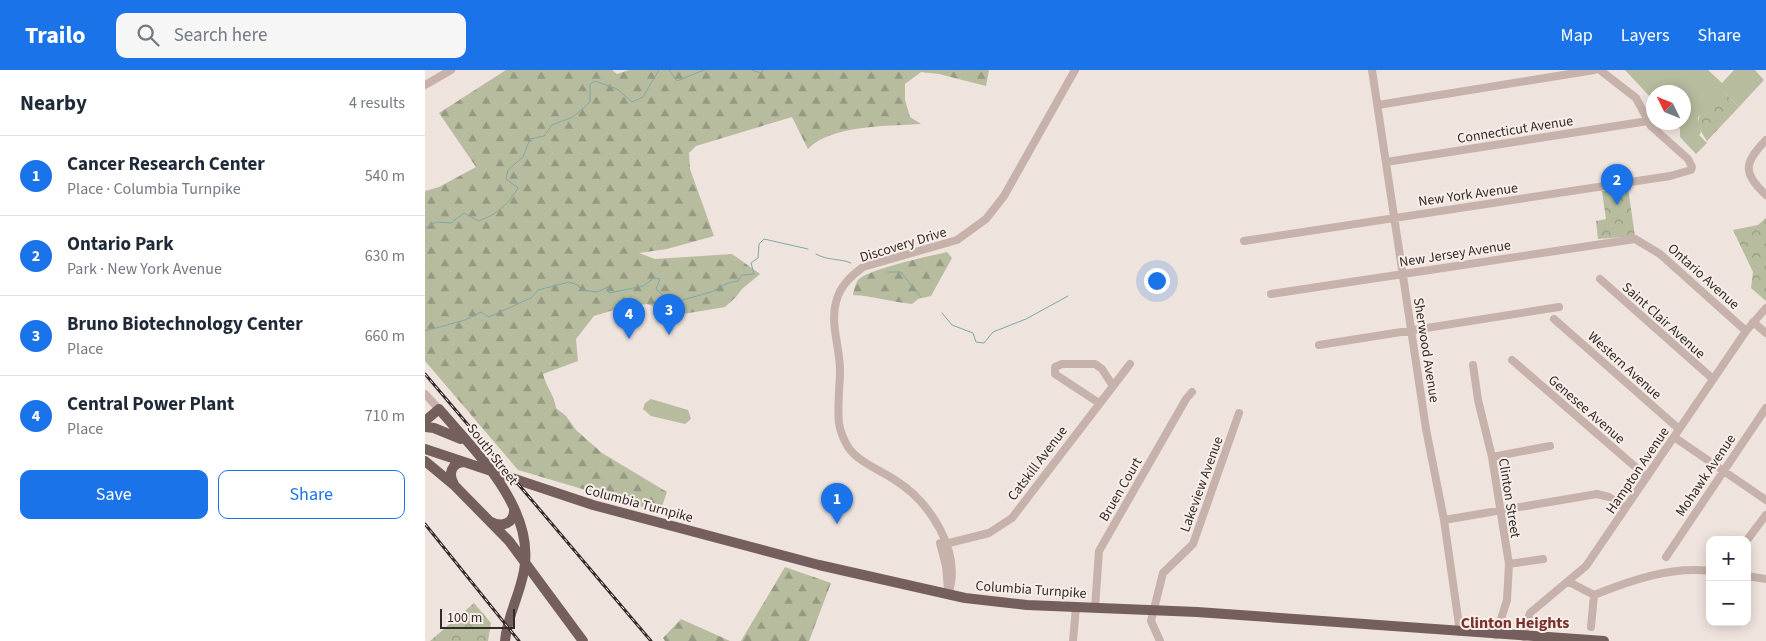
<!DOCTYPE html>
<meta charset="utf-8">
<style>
body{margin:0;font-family:"Source Sans 3",sans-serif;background:#f6f6f7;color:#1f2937}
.controls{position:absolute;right:15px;bottom:15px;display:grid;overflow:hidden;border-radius:10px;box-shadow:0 2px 12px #0003}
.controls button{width:45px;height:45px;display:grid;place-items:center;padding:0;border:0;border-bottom:1px solid #e0e1e3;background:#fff;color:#1f2937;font:25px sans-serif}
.compass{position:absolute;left:1221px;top:15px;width:45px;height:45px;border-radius:50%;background:#fff;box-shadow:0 2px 12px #0003;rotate:313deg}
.scale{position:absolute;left:15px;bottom:12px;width:75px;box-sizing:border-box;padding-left:5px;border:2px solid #342a29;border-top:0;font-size:14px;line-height:18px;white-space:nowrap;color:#342a29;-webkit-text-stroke:4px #f7eee9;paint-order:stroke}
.you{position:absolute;left:731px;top:210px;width:18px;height:18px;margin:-12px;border:4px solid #fff;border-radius:50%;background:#1a73e8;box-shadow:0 0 0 8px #1a73e833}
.badge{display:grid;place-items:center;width:32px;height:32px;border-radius:50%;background:#1a73e8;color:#fff;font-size:16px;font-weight:700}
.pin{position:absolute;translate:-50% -41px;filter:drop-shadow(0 1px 2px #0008)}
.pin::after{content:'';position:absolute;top:26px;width:18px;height:15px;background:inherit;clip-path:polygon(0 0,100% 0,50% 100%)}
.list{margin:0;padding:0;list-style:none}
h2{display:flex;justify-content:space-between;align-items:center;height:65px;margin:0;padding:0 20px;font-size:21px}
h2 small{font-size:16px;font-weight:400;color:#747a83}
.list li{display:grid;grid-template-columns:32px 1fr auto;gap:15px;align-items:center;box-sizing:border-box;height:80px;padding:0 20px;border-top:1px solid #e0e1e3}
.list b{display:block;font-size:19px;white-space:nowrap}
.list p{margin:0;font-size:16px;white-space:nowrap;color:#747a83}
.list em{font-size:16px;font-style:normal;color:#747a83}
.actions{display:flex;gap:10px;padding:15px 20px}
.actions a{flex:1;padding:11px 0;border:1px solid #1a73e8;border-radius:10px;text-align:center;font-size:18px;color:#1a73e8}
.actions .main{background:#1a73e8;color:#fff}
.icon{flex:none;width:28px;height:28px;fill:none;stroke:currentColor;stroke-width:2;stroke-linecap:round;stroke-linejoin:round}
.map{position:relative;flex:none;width:1341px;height:571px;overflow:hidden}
header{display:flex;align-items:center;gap:30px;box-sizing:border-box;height:70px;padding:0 25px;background:#1a73e8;color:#fff}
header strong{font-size:24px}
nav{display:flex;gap:28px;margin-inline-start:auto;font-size:18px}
.search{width:350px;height:45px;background:#f6f6f7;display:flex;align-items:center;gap:12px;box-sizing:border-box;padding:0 18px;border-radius:10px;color:#747a83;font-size:19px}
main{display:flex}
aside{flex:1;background:#fff}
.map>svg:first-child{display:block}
</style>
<header>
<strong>Trailo</strong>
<div class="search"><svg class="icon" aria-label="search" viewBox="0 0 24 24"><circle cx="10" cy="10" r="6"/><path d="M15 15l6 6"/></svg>Search here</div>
<nav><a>Map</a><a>Layers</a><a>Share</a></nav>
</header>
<main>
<aside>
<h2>Nearby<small>4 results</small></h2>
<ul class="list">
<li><span class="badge">1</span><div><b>Cancer Research Center</b><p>Place · Columbia Turnpike</p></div><em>540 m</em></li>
<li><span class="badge">2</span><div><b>Ontario Park</b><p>Park · New York Avenue</p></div><em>630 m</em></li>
<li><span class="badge">3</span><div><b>Bruno Biotechnology Center</b><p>Place</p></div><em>660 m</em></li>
<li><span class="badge">4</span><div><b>Central Power Plant</b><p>Place</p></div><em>710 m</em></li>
</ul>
<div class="actions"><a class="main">Save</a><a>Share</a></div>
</aside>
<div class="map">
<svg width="1341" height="571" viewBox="0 0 1341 571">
<defs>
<pattern id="forest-firs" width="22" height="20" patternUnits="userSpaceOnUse" patternTransform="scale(1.25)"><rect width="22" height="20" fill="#b8bc9f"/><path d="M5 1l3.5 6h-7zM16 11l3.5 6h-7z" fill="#969982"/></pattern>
<pattern id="park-crowns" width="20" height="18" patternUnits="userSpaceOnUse" patternTransform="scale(1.25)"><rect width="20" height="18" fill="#b8bc9f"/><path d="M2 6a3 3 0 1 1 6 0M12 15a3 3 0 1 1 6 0" fill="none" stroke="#969982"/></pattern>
</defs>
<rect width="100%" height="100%" fill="#efe3dd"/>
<!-- grass -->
<path fill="#b8bc9f" d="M1200 0H1283L1297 13 1309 0H1330L1339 10 1314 37 1298 21 1273 47 1276 63 1274 65 1282 73 1271 84 1255 67V59L1250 53 1258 52V22H1228V30Z
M226 329 263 340 266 349 260 354 226 346 218 339 220 333Z"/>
<!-- forest -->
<path fill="url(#forest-firs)" d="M81 0H187L192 4 204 0H564L561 16 514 4 496 2 480 14V30L485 47 496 54C464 56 405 55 383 79L367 47 271 76 264 83 265 99 289 166 242 179 214 183 230 189 307 184 335 204 317 219 311 227 300 237 252 245 222 234 202 236 169 246 151 269 153 291 118 304C121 317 129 324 131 338L141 346 151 360 177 383 242 422 235 442 93 400 0 291V121L14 117 51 97 14 43Z
M522 182 527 188 506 226 493 229 487 234C467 232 448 226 428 225 429 221 430 214 433 210 443 199 505 186 522 182Z
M360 497 406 513 384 571H316Z
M256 549 305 571H240L238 568Z"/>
<!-- park -->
<path fill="url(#park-crowns)" d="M1298 21 1314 37 1282 71C1264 46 1278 38 1298 21Z
M1203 118 1210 166 1173 169 1171 151 1181 149 1177 121Z
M1341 148V231L1326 218 1328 202 1308 160 1333 155Z
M49 533 66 553 63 571H5Z"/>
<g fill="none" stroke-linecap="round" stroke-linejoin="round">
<!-- stream -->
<path stroke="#7fa9a3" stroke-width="1" d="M244 0 252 11 279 0
M327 0 336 3 338 0
M0 158 11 152 26 153 39 143 53 151C72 145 83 134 93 118L81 109 83 100 98 87 105 69 119 66 127 55 148 47 165 32V14L170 11 192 19 207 32 218 27 234 0
M391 184C403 191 414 188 426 193
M462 202H476L496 227
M517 243 527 255 548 263 551 272 559 273 568 262 601 249 643 226
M0 261 40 250 56 242 64 247 106 228 113 220 144 212 153 215 156 220 172 222 183 217 184 223 218 216 229 208 235 209 231 219 247 233 286 222 303 213 313 211 317 205 329 204 326 193 333 188 334 174 339 169 383 179"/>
<!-- minor -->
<path stroke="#c6b2aa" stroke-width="8" d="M947 0 1001 359 1019 450 1035 562
M0 15 26 0
M953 35 1169 0
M1341 70C1319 93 1317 103 1341 125
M961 92 1223 51
M819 171 1245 106 1266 100 1267 97 1263 89 1226 56 1211 28 1175 0
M1175 209 1288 309
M846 224 1210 169 1235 184 1321 261
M1129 249 1254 359
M1328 252 1341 263
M894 275 1134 237
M1087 290 1222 407
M1048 295 1053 330 1067 387 1084 494 1082 530 1071 565
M0 324 14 339
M674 333 630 304V297L637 294H670L677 299 688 316
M1249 367 1341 430
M1067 387 1125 376
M1019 450 1172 424 1184 427 1200 438
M1322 470 1341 445
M515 473 521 496 523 520
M516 475 564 463 587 448 705 294
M1241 487 1341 338
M1084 494 1118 489
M1322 506 1341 509
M1144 512 1169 525C1204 511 1246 496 1285 501
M523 525C538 482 505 432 470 410 455 400 433 392 423 377 419 370 415 361 414 353 412 335 415 317 415 300 415 278 405 254 411 232 415 216 425 207 438 197L532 170 561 149 579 126 650 0
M670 538 674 481 761 329 767 322
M1166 557 1169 525
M1099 567 1100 557 1105 543 1161 496 1321 261 1341 238
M648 571 651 537
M735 571 726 551 738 503 768 474 814 343"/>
<!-- major -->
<path stroke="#745f5c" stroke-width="10" d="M0 351 14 339C49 380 106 434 100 493 98 520 82 544 80 571
M0 357 9 358 36 369
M0 379 168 435 394 495 540 528 602 535 772 542 1179 571
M0 391 30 416 84 471 158 571
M29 414C23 404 26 393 39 392
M66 452C77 458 90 453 89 439"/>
<!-- rail casing -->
<g stroke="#342a29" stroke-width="3">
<path id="rail" d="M0 304 226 571
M0 454 94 571"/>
</g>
<!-- rail -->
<use href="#rail" stroke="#f7eee9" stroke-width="1" stroke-dasharray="4" stroke-linecap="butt"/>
</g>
<g text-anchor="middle" stroke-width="4" stroke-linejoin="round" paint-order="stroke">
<!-- street labels -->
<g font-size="14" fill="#342a29" stroke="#f7eee9">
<text transform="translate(1090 59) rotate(-9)" y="5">Connecticut Avenue</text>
<text transform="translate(1043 124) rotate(-8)" y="5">New York Avenue</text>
<text transform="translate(478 174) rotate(-17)" y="5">Discovery Drive</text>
<text transform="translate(1030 183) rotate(-9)" y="5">New Jersey Avenue</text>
<text transform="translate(1279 206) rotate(42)" y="5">Ontario Avenue</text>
<text transform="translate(1239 250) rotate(42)" y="5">Saint Clair Avenue</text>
<text transform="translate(1002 280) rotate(81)" y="5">Sherwood Avenue</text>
<text transform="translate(1200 295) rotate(42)" y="5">Western Avenue</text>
<text transform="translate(1162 339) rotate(41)" y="5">Genesee Avenue</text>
<text transform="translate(68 384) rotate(52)" y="5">South Street</text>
<text transform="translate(612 393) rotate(-53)" y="5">Catskill Avenue</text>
<text transform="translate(1212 400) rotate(-56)" y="5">Hampton Avenue</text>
<text transform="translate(1280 405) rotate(-56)" y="5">Mohawk Avenue</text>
<text transform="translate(776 414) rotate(-70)" y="5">Lakeview Avenue</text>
<text transform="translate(695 419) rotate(-60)" y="5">Bruen Court</text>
<text transform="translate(1085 428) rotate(81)" y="5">Clinton Street</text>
<text transform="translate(214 433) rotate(15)" y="5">Columbia Turnpike</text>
<text transform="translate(606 519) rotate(4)" y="5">Columbia Turnpike</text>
</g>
<!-- quarter labels -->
<g font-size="16" font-weight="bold" fill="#7a302b" stroke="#f7eee9">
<text x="1090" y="558">Clinton Heights</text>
</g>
</g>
</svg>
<div class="controls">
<button>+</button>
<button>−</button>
</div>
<svg class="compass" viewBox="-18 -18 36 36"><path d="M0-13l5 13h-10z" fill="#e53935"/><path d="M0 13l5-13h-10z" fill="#747a83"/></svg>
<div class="scale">100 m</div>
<div class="you"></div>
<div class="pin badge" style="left:412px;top:454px">1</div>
<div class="pin badge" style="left:1192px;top:135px">2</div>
<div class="pin badge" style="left:244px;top:265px">3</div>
<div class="pin badge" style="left:204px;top:269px">4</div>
</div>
</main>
